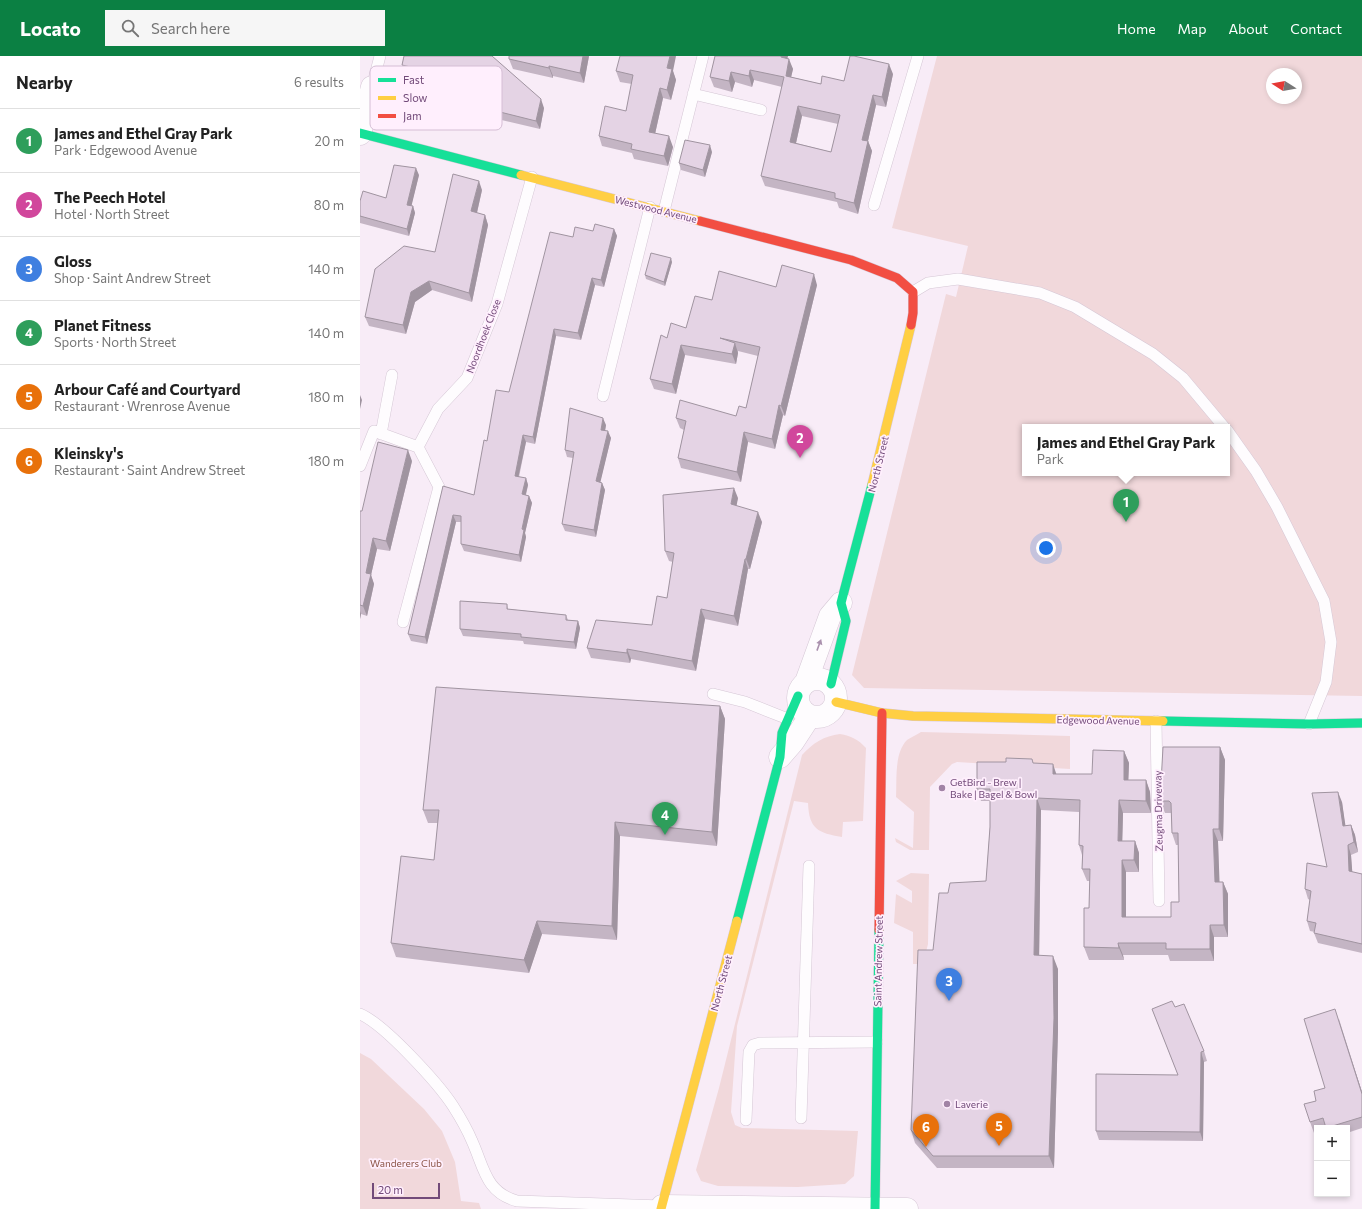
<!DOCTYPE html>
<meta charset="utf-8">
<style>
body{margin:0;font-family:Commissioner,sans-serif;background:#f6f6f6;color:#222}
.controls{position:absolute;right:12px;bottom:12px;display:grid;overflow:hidden;border-radius:0px;box-shadow:0 2px 6px #0003}
.controls button{width:36px;height:36px;display:grid;place-items:center;padding:0;border:0;border-bottom:1px solid #e0e0e0;background:#fff;color:#222;font:20px sans-serif}
.compass{position:absolute;left:906px;top:12px;width:36px;height:36px;border-radius:50%;background:#fff;box-shadow:0 2px 6px #0003;rotate:281deg}
.scale{position:absolute;left:12px;bottom:10px;width:68px;box-sizing:border-box;padding-left:4px;border:2px solid #724a79;border-top:0;font-size:11px;line-height:14px;white-space:nowrap;color:#724a79;-webkit-text-stroke:3px #ffeffd;paint-order:stroke}
.you{position:absolute;left:686px;top:492px;width:14px;height:14px;margin:-10px;border:3px solid #fff;border-radius:50%;background:#1a73e8;box-shadow:0 0 0 6px #1a73e833}
.badge{display:grid;place-items:center;width:26px;height:26px;border-radius:50%;background:#0b8043;color:#fff;font-size:13px;font-weight:700}
.pin{position:absolute;translate:-50% -33px;filter:drop-shadow(0 1px 2px #0008)}
.pin::after{content:'';position:absolute;top:21px;width:14px;height:12px;background:inherit;clip-path:polygon(0 0,100% 0,50% 100%)}
.popup{position:absolute;left:662px;top:368px;width:208px;height:52px;box-sizing:border-box;display:grid;place-content:center;border-radius:0px;background:#fff;filter:drop-shadow(0 1px 3px #0005);font-size:13px;white-space:nowrap;color:#767676}
.popup b{font-size:15px;color:#222}
.popup::after{content:'';position:absolute;left:50%;top:100%;margin-left:-8px;border:8px solid transparent;border-top-color:#fff}
.list{margin:0;padding:0;list-style:none}
h2{display:flex;justify-content:space-between;align-items:center;height:52px;margin:0;padding:0 16px;font-size:17px}
h2 small{font-size:13px;font-weight:400;color:#767676}
.list li{display:grid;grid-template-columns:26px 1fr auto;gap:12px;align-items:center;box-sizing:border-box;height:64px;padding:0 16px;border-top:1px solid #e0e0e0}
.list b{display:block;font-size:15px;white-space:nowrap}
.list p{margin:0;font-size:13px;white-space:nowrap;color:#767676}
.list em{font-size:13px;font-style:normal;color:#767676}
.icon{flex:none;width:22px;height:22px;fill:none;stroke:currentColor;stroke-width:2;stroke-linecap:round;stroke-linejoin:round}
.map{position:relative;flex:none;width:1002px;height:1153px;overflow:hidden}
header{display:flex;align-items:center;gap:24px;box-sizing:border-box;height:56px;padding:0 20px;background:#0b8043;color:#fff}
header strong{font-size:19px}
nav{display:flex;gap:22px;margin-inline-start:auto;font-size:14px}
.search{width:280px;height:36px;background:#f6f6f6;display:flex;align-items:center;gap:10px;box-sizing:border-box;padding:0 14px;border-radius:0px;color:#767676;font-size:15px}
main{display:flex}
aside{flex:1;background:#fff}
.map>svg:first-child{display:block}
</style>
<header>
<strong>Locato</strong>
<div class="search"><svg class="icon" aria-label="search" viewBox="0 0 24 24"><circle cx="10" cy="10" r="6"/><path d="M15 15l6 6"/></svg>Search here</div>
<nav><a>Home</a><a>Map</a><a>About</a><a>Contact</a></nav>
</header>
<main>
<aside>
<h2>Nearby<small>6 results</small></h2>
<ul class="list">
<li><span class="badge" style="background:#2e9e5b">1</span><div><b>James and Ethel Gray Park</b><p>Park · Edgewood Avenue</p></div><em>20 m</em></li>
<li><span class="badge" style="background:#d1479c">2</span><div><b>The Peech Hotel</b><p>Hotel · North Street</p></div><em>80 m</em></li>
<li><span class="badge" style="background:#3f7fe0">3</span><div><b>Gloss</b><p>Shop · Saint Andrew Street</p></div><em>140 m</em></li>
<li><span class="badge" style="background:#2e9e5b">4</span><div><b>Planet Fitness</b><p>Sports · North Street</p></div><em>140 m</em></li>
<li><span class="badge" style="background:#e8710a">5</span><div><b>Arbour Café and Courtyard</b><p>Restaurant · Wrenrose Avenue</p></div><em>180 m</em></li>
<li><span class="badge" style="background:#e8710a">6</span><div><b>Kleinsky's</b><p>Restaurant · Saint Andrew Street</p></div><em>180 m</em></li>
</ul>
</aside>
<div class="map">
<svg width="1002" height="1153" viewBox="0 0 1002 1153">
<rect width="100%" height="100%" fill="#f8ecf7"/>
<!-- green -->
<path fill="#f1d8db" fill-rule="evenodd" d="M577 0H1002V640L504 632 492 619 586 238 596 241 608 190 532 172ZM912 18H936V42H912ZM665 371H867V417H665Z
M561 676 710 680V713L597 706 592 708 570 731 569 794H550L536 786 535 782 553 792 554 756 536 741C537 724 534 697 547 684 551 681 557 679 561 676Z
M480 678C491 680 498 683 506 692L503 765 483 766 482 781C458 777 449 773 448 747L434 745 377 970 371 1056 375 1069 382 1072 498 1075 494 1120 485 1128 438 1131 358 1130 341 1125 336 1114 359 1032 442 699C453 687 464 680 480 678Z
M551 817 569 818 568 888 566 896 558 908H553V876L534 867 536 838 552 847V835L536 825Z
M0 997 11 1003 64 1053 82 1075 95 1106 101 1145 119 1147 121 1153H0Z"/>
<g fill="none" stroke-linecap="round" stroke-linejoin="round">
<!-- lane casing -->
<g stroke="#d5c7d5" stroke-width="12">
<path id="lane" d="M12 31 20 0
M333 38 401 54
M514 149 558 0
M304 155 343 0
M553 236 568 227 598 223 680 237 715 251 793 298 823 322 864 371
M243 340 290 151
M867 374 896 415 917 451 964 545 971 586 966 626 949 668
M21 378 32 319
M0 410 14 375 58 391 78 353 107 322 137 248 172 121
M43 566 79 431 58 391
M353 638 385 646 428 663
M796 665 799 845
M0 958C24 968 78 1027 93 1050 100 1061 107 1073 112 1085 124 1111 125 1136 157 1145L302 1150
M441 1062 449 810
M386 1064 389 996 393 989 400 987 517 986"/>
</g>
<!-- street casing -->
<g stroke="#d5c7d5" stroke-width="23">
<path id="street" d="M0 78 12 31
M438 642a19 19 0 1 1 38 0a19 19 0 1 1-38 0Z
M446 626 470 560 481 547
M420 701 433 686 450 660
M302 1150 547 1153"/>
</g>
<!-- fast casing -->
<g stroke="#d7c9d7" stroke-width="10">
<path id="fast" d="M0 77 161 119
M471 628 486 565 481 547 512 429
M803 665 949 668 1002 667
M377 865 420 701 422 677 438 640
M515 1153 519 874"/>
</g>
<!-- slow casing -->
<g stroke="#d7c9d7" stroke-width="10">
<path id="slow" d="M161 119 340 165
M512 429 551 269
M476 646 522 657 553 660 803 665
M301 1153 377 865"/>
</g>
<!-- jam casing -->
<g stroke="#d7c9d7" stroke-width="10">
<path id="jam" d="M340 165 491 204 537 222 553 236V257L551 269
M519 874 522 657"/>
</g>
<!-- lane -->
<use href="#lane" stroke="#fefcfe" stroke-width="11"/>
<!-- street -->
<use href="#street" stroke="#fefcfe" stroke-width="22"/>
<!-- fast -->
<use href="#fast" stroke="#16e098" stroke-width="9"/>
<!-- slow -->
<use href="#slow" stroke="#ffcf43" stroke-width="9"/>
<!-- jam -->
<use href="#jam" stroke="#f24e42" stroke-width="9"/>
</g>
<!-- wall -->
<path fill="#c4b5c4" fill-rule="evenodd" d="M44 0 184 52 180 73 107 56 106 58 78 52 75 43 79 26 46 18 47 20 41 42 23 38 22 34 44 17 42 9Z
M149 0H229L224 27 193 20V22L153 13 149 3Z
M355 0H428L427 2 433 13 431 21 461 28 533 18 526 51 516 49 508 85 512 95 498 158 479 152 477 146 405 130 401 120 422 31 394 24 392 31 375 26 372 36 354 31 350 21ZM442 60 478 68 471 96 436 87Z
M256 15H313L316 24 311 44 303 42 295 78 313 91 308 110 274 103 272 97 242 90 239 80 266 55 272 28 260 26Z
M352 96 345 121 321 114 319 107Z
M59 119 51 150H53L55 157 49 180 0 167V145L26 142Z
M122 134 117 157 125 159 128 169 112 246 72 234 55 246 46 278 9 270 5 261 75 196Z
M254 173 257 180 244 231 235 229 221 284 196 280 175 388 166 386 159 421 166 422 168 429 166 439 169 440 172 447 165 477 166 481 161 506 104 495 101 488V466H96L67 588 51 585 48 578 83 430 114 439 127 385 149 336 213 181 233 175Z
M312 206 305 230 286 223 285 219Z
M457 229 425 360 423 359 415 393 388 386 381 426 321 412 318 402 324 374 320 372 316 362 376 360 386 352 398 300 378 295V297L376 308 325 299 316 338 294 333 290 323 307 282 326 272 352 244 416 231Z
M246 369 245 374 251 382 240 426 242 427 245 434 236 481 205 475 202 468 213 402 207 401 205 394Z
M52 405 30 495 17 493 11 519 14 528 7 560 1 558 0 563V455H2Z
M378 442 376 449 402 466 390 513H388L378 570 345 563 336 615 271 603 270 607 231 602 227 592 292 569 307 542 313 506 309 505 305 495Z
M147 548 148 553 206 559 208 564 218 565 220 572 216 593 164 588 163 585 103 580 100 573Z
M360 650 365 663 357 790 260 780 257 884 182 878 169 917 36 901 31 887 74 804 78 767H68L63 754Z
M860 691 865 704 863 785H858L859 826H863L868 838V881H854V905H810L808 899H763L764 904H729L724 891 729 852 730 825H727L722 813V799L719 789V756L681 754 679 899 698 913V974L694 1112H577L555 1087 551 1074 573 894 588 837 626 825 630 771V745H621L617 733 674 707 696 718H732L764 695 769 707 768 724H786L790 736 791 757H763L762 785H775L779 797V816H766V861H811L819 846 818 789H816L812 777 811 757H805L800 745Z
M982 746 985 770 991 769 995 779 998 796 991 799 992 816 1002 818V897L958 887 954 877 955 876 950 875 947 865 950 844 948 843 945 833 967 811Z
M815 951 844 995 847 1005 844 1006 843 1085 739 1084 736 1075 818 1019 792 953Z
M979 963 1002 1036V1072L987 1077V1072H957V1076L954 1077 950 1066 956 1045 965 1032Z"/>
<!-- shaded-wall -->
<path fill="#a094a0" d="M223 0H229L224 27 220 17Z
M310 0H316L313 15 316 24 311 44 307 34V12Z
M421 0H428L425 11 421 1Z
M429 3 433 13 429 30 426 20Z
M529 8 533 18 526 51 522 41Z
M189 10 193 20V22L189 12Z
M390 14 394 24 392 31 389 20Z
M371 16 375 26 372 36 369 25Z
M46 17 47 20 41 42 40 39Z
M300 32 303 42 293 87 289 76Z
M513 39 516 49 508 85 512 95 498 158 494 147 502 84Z
M181 43 184 52 180 73 176 65Z
M104 47 107 56 106 58 103 50Z
M438 50 442 60 434 96 430 86Z
M309 80 313 91 308 110 304 100Z
M350 89 352 96 345 121 343 114Z
M56 112 59 119 50 156 47 149Z
M119 125 122 134 115 165 111 155Z
M53 150 55 157 49 180 47 173Z
M125 159 128 169 112 246 109 237Z
M254 173 257 180 244 231 241 224Z
M311 202 312 206 305 230 304 226Z
M454 218 457 229 425 360 421 350Z
M232 222 235 229 221 284 218 277Z
M69 225 72 234 55 246 46 278 43 269 51 236Z
M194 273 196 280 175 388 173 381Z
M375 287 378 297 376 308 372 298Z
M321 289 325 299 316 338 312 328Z
M0 339 2 344 0 353Z
M419 349 423 359 415 393 412 383Z
M243 362 246 369 244 381 241 374Z
M248 375 251 382 239 432 236 425Z
M384 376 388 386 381 426 377 416Z
M163 379 166 386 157 427 155 420Z
M48 394 52 405 30 495 26 485Z
M166 422 168 429 164 445 162 438Z
M242 427 245 434 236 481 234 474Z
M374 432 378 442 375 458 371 448Z
M169 440 172 447 165 477 166 481 161 506 159 499 162 473Z
M398 456 402 466 390 513 386 503Z
M93 459 96 466 67 588 65 581Z
M13 482 17 493 11 519 14 528 7 560 3 550 6 517Z
M385 503 388 513 378 570 374 560Z
M341 553 345 563 336 615 332 605Z
M0 555 1 558 0 563Z
M218 565 220 572 216 593 214 586Z
M267 593 271 603 270 607 267 597Z
M360 650 365 663 357 790 352 776Z
M860 691 865 704 863 785 859 773Z
M764 695 769 707 768 736 764 724Z
M693 708 697 720 693 718Z
M786 724 790 736 791 757 786 745Z
M978 736 982 746 987 780 983 770Z
M677 742 681 754 679 911 674 899Z
M759 744 763 757 762 797 758 785Z
M255 766 260 780 257 884 252 870Z
M991 769 995 779 998 796 994 786Z
M853 773 858 785 860 838 855 826Z
M775 785 779 797V816L774 804Z
M988 789 991 799 993 825 989 815Z
M762 804 766 816V873L762 861Z
M863 826 868 838V881L864 869Z
M177 865 182 878 169 917 164 904Z
M850 869 854 881V905L850 893Z
M758 887 763 899 764 904 759 892Z
M693 900 698 913V974L694 1112 689 1100Z
M975 953 1002 1036V1038Z
M841 996 844 1006 843 1085 840 1076Z"/>
<!-- building -->
<path fill="#e4d3e4" stroke="#a094a0" fill-rule="evenodd" d="M44 0H132L181 43 176 65 104 47 103 50 75 43 80 18 42 9Z
M149 0H223L220 17 189 10V12L149 3Z
M260 0H310L307 12 312 13 307 34 300 32 289 76 309 80 304 100 271 93 272 88 239 80 245 50 266 55 273 19 256 15Z
M355 0H421V1L429 3 426 20 461 28 462 20 484 25 490 0H494L529 8 522 41 513 39 502 84 508 85 494 147 475 142V137L401 120 424 21 390 14 389 20 371 16 369 25 350 21ZM438 50 480 59 471 96 430 86Z
M27 12 46 17 40 39 22 34Z
M325 84 350 89 343 114 319 107Z
M34 109 56 112 47 149 53 150 47 173 0 160V145L3 135 26 142Z
M93 118 119 125 111 155 125 159 109 237 69 225 51 236 43 269 5 261 15 213 44 190 75 196Z
M235 168 254 173 241 224 232 222 218 277 194 273 173 381 163 379 155 420 166 422 162 438 169 440 162 473 164 474 159 499 101 488V460L93 459 65 581 48 578 83 430 114 439 124 384 127 385 136 334 149 336 190 176 213 181 215 171 233 175Z
M291 197 311 202 304 226 285 219Z
M422 209 454 218 421 350 419 349 412 383 384 376 377 416 318 402 326 365 316 362 320 344 376 360 379 350 386 352 400 291 360 282 375 287 372 298 321 289 312 328 290 323 301 279 307 282 311 267 326 272 335 240 352 244 359 215 416 231Z
M210 352 243 362 241 374 248 375 236 425 242 427 234 474 202 468 214 396 205 394Z
M18 386 48 394 26 485 13 482 6 517 11 518 3 550 0 549V455H2Z
M374 432 371 448 398 456 386 503H385L374 560 341 553 332 605 267 593V597L227 592 236 564 292 569 297 540 307 542 314 497 305 495 303 439Z
M100 545 147 548V553L206 559V564L218 565 214 586 161 581V578L100 573Z
M76 631 360 650 352 776 255 766 252 870 177 865 164 904 31 887 41 800 74 804 79 754H63Z
M803 691H860L859 773H853L855 826H863L864 869H850V893H806V887H758L759 892 724 891V852H729L730 813H722L723 790 719 789 720 744 677 742 674 899 693 900 694 962 689 1100H573L551 1074 558 894H573L579 837H588L590 827 626 825 630 771V733H617V706H646V702L672 703 673 707 693 708V718H732L733 694 764 695V724H786V745L759 744 758 785H775L774 804H762V861H811V846H819L818 777H812L811 747 809 745H800Z
M978 736 983 770 991 769 994 786 988 789 989 815 1002 818V888L954 877 956 867 947 865 951 835 945 833 947 807 967 811 952 737Z
M812 945 815 951 824 948 844 995 841 996 840 1076 736 1075V1018L818 1019 792 953Z
M975 953 1002 1038V1061L966 1072 963 1062 950 1066 944 1048 956 1045 954 1035 965 1032 944 963Z"/>
<!-- one-way arrows -->
<defs><path id="oneway-solid" d="M-6-.8H1V-3.2L6.5 0L1 3.2V.8H-6Z"/></defs>
<use fill="#aa91ae" href="#oneway-solid" transform="translate(459 589) rotate(-70)"/>
<!-- markers -->
<g fill="#a183a5" stroke="#ffeffd" stroke-width="1.5">
<circle cx="582" cy="732" r="4"/>
<circle cx="587" cy="1048" r="4"/>
</g>
<g text-anchor="middle" stroke-width="3.5" stroke-linejoin="round" paint-order="stroke">
<!-- street labels -->
<g font-size="10" fill="#724a79" stroke="#ffeffd">
<text transform="translate(296 153) rotate(14)" y="4">Westwood Avenue</text>
<text transform="translate(123 280) rotate(-69)" y="4">Noordhoek Close</text>
<text transform="translate(518 408) rotate(-76)" y="4">North Street</text>
<text transform="translate(738 664) rotate(1)" y="4">Edgewood Avenue</text>
<text transform="translate(798 755) rotate(-91)" y="4">Zeugma Driveway</text>
<text transform="translate(518 905) rotate(-89)" y="4">Saint Andrew Street</text>
<text transform="translate(361 927) rotate(-75)" y="4">North Street</text>
</g>
<!-- poi labels -->
<g font-size="10" fill="#724a79" stroke="#ffeffd" text-anchor="start">
<text x="590" y="730">GetBird - Brew |<tspan x="590" dy="12">Bake | Bagel &amp; Bowl</tspan></text>
<text x="595" y="1052">Laverie</text>
</g>
<!-- park labels -->
<g font-size="10" fill="#8c5446" stroke="#ffeffd">
<text x="46" y="1111">Wanderers Club</text>
</g>
</g>
<!-- legend -->
<rect x="10" y="10" width="132" height="64" rx="6" fill="#ffeffd" stroke="#d5bed5" stroke-width="1"/>
<rect x="18" y="22" width="18" height="4" fill="#16e098"/>
<rect x="18" y="40" width="18" height="4" fill="#ffcf43"/>
<rect x="18" y="58" width="18" height="4" fill="#f24e42"/>
<g font-size="11" fill="#724a79">
<text x="43" y="28">Fast</text>
<text x="43" y="46">Slow</text>
<text x="43" y="64">Jam</text>
</g>
</svg>
<div class="controls">
<button>+</button>
<button>−</button>
</div>
<svg class="compass" viewBox="-18 -18 36 36"><path d="M0-13l5 13h-10z" fill="#e53935"/><path d="M0 13l5-13h-10z" fill="#767676"/></svg>
<div class="scale">20 m</div>
<div class="you"></div>
<div class="pin badge" style="left:766px;top:466px;background:#2e9e5b">1</div>
<div class="popup"><b>James and Ethel Gray Park</b>Park</div>
<div class="pin badge" style="left:440px;top:402px;background:#d1479c">2</div>
<div class="pin badge" style="left:589px;top:945px;background:#3f7fe0">3</div>
<div class="pin badge" style="left:305px;top:779px;background:#2e9e5b">4</div>
<div class="pin badge" style="left:639px;top:1090px;background:#e8710a">5</div>
<div class="pin badge" style="left:566px;top:1091px;background:#e8710a">6</div>
</div>
</main>
